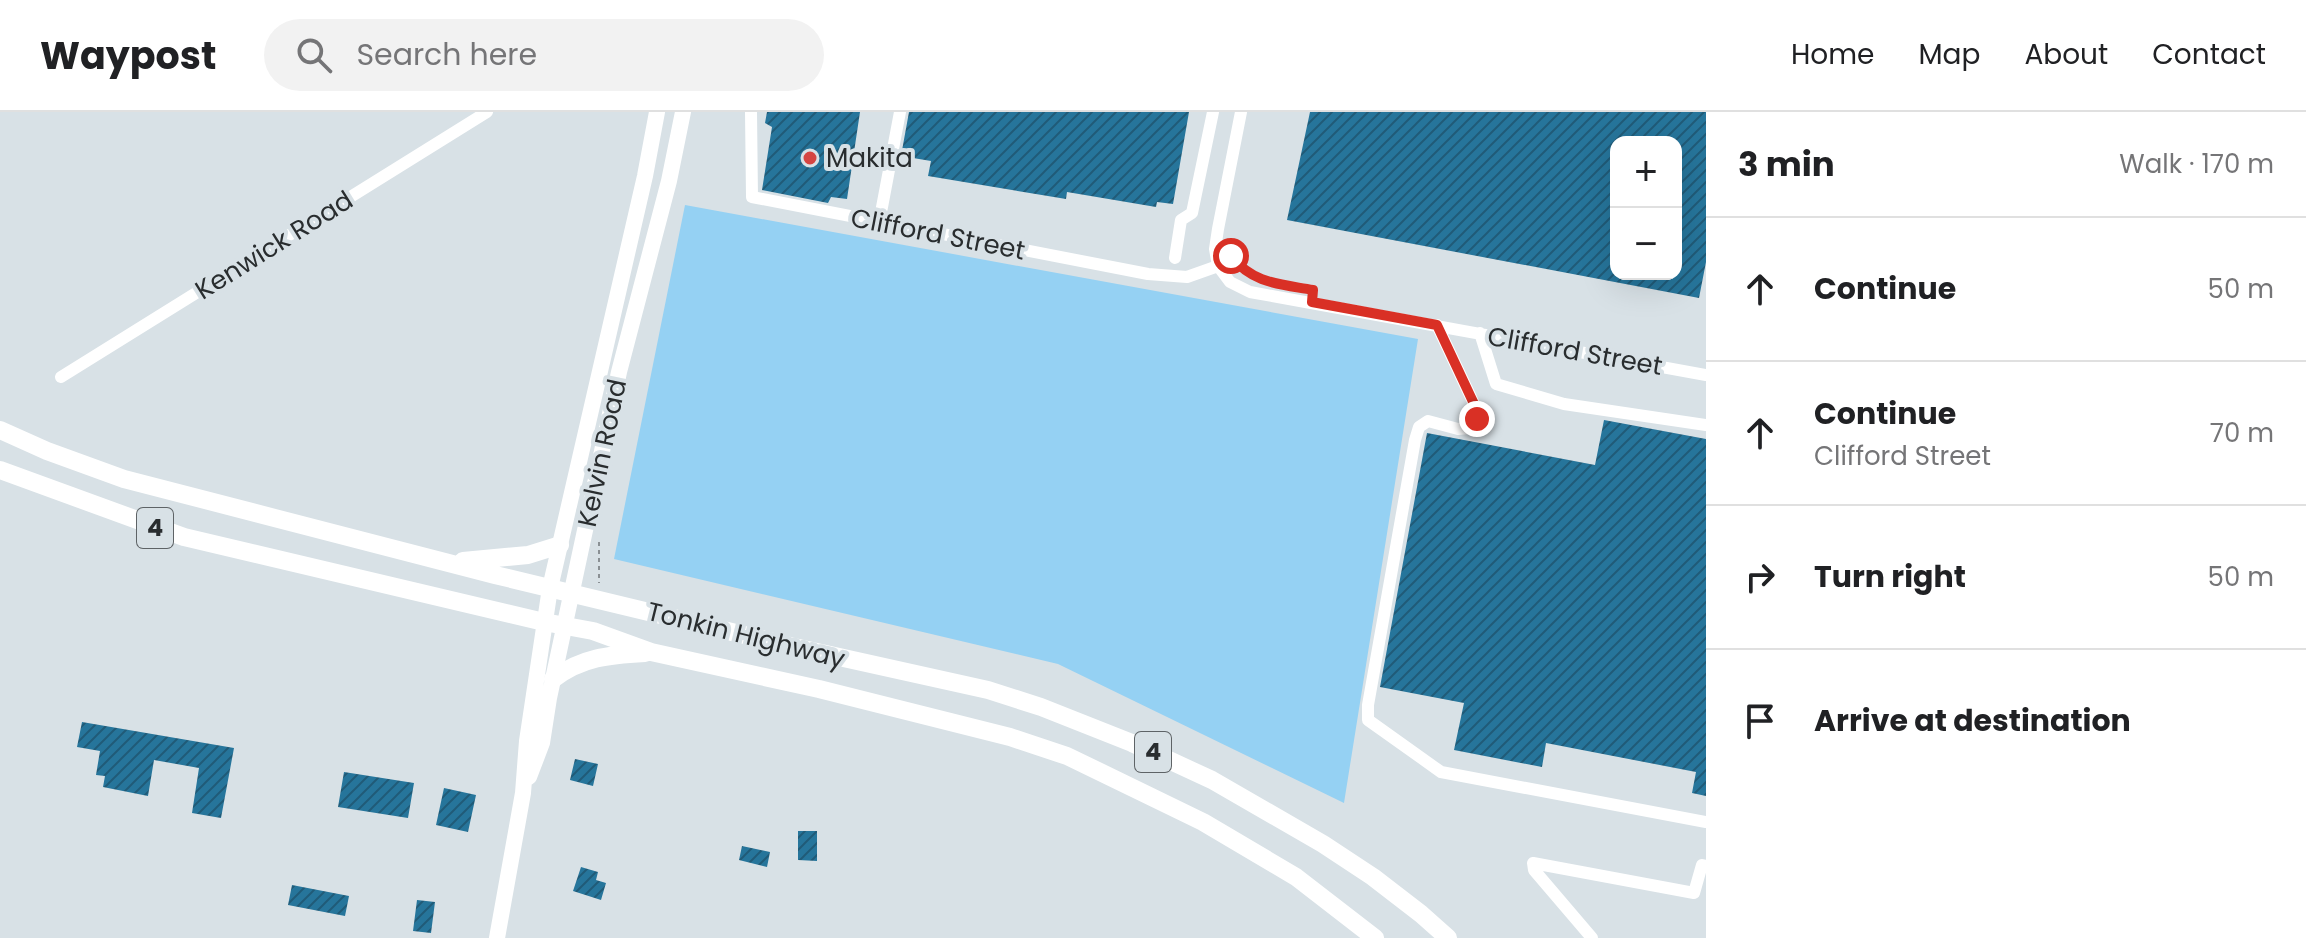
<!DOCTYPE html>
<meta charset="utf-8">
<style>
body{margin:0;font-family:Poppins,sans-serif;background:#f2f2f2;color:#202124}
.controls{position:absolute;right:24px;top:24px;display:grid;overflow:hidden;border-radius:16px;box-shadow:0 8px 32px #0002}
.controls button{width:72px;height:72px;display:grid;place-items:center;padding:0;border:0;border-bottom:2px solid #e0e0e0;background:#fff;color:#202124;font:40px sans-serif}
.stop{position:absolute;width:24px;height:24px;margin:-18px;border:6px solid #d93025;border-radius:50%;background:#fff}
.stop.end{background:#d93025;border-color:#fff;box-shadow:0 2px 8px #0008}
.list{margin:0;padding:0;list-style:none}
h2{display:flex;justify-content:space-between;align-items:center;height:104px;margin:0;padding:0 32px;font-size:34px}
h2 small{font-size:26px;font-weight:400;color:#757577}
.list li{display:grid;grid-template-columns:52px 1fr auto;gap:24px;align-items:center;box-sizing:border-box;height:144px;padding:0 32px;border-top:2px solid #e0e0e0}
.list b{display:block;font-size:30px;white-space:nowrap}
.list p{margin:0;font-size:26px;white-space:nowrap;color:#757577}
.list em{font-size:26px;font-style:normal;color:#757577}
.icon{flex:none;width:44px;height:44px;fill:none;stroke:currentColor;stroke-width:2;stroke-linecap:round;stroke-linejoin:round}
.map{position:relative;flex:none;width:1706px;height:826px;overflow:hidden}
header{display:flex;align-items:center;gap:48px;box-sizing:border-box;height:112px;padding:0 40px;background:#fff;border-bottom:2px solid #e0e0e0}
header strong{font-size:38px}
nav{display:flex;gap:44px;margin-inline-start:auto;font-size:28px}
.search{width:560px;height:72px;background:#f2f2f2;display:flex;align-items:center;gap:20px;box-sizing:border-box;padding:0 28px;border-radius:44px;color:#757577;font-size:30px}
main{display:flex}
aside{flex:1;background:#fff}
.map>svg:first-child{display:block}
</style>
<header>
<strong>Waypost</strong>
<div class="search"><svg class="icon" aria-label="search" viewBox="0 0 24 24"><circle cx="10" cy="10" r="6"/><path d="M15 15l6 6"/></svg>Search here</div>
<nav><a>Home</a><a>Map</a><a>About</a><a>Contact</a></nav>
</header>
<main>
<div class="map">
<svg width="1706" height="826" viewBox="0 0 1706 826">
<defs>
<pattern id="building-hatch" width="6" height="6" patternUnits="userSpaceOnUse" patternTransform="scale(2)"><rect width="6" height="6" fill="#26759b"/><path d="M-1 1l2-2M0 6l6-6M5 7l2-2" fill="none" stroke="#205b78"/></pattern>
</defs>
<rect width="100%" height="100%" fill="#d8e1e6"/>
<!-- green -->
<path fill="#95d1f3" d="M685 93 1418 227 1344 691 1058 552 614 447Z"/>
<!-- building -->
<path fill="url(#building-hatch)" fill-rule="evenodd" d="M767 0H860L847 87 831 85 828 91 762 78 772 15 765 11Z
M909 0H1189L1173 92 1157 90 1156 95 1067 80 1066 87 928 64 931 49 901 44Z
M1310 0H1706V150L1699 186 1287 108ZM1616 30H1676V162H1616Z
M1604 308 1706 327V684L1692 681 1696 660 1546 631 1542 655 1454 638 1464 591 1380 575 1427 321 1595 353Z
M82 610 234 636 221 706 192 701 199 656 154 648 148 684 103 675 105 664 96 663 100 639 77 635Z
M575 647 598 652 593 674 570 668Z
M344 660 414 671 408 706 338 695Z
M444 676 476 683 468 720 436 713Z
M798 719H817V749L798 748Z
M742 734 770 740 767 755 739 748Z
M581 755 598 760 596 768 606 771 601 788 573 779Z
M292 773 349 784 345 804 288 793Z
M417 788 435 790 431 821 413 819Z"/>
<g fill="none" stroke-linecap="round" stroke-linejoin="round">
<!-- path -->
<path stroke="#8a9094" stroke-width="2" stroke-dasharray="4 4" stroke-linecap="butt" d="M1230 132C1232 161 1259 167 1283 172
M599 430V471"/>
<!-- minor -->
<path stroke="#fff" stroke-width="12" d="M751 0 752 85 1148 162 1187 165 1218 154 1230 170 1250 180 1706 263
M879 111 900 0
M1175 146 1181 108 1192 101 1213 0
M1218 154 1215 137 1218 117 1241 0
M1437 213 1475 294 1477 307 1470 316 1458 317 1428 309 1419 315 1415 328 1368 593V608L1441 660 1706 710
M1480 221 1496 272 1564 292 1706 313
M61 265 487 0
M1592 826 1534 758 1533 751 1694 781 1702 753 1706 754"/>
<!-- major -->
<path stroke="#fff" stroke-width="16" d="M529 665 542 631 549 586 619 260 669 69 683 0
M497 826 523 681 527 629 550 476 645 64 657 0"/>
<!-- highway -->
<path stroke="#fff" stroke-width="18" d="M0 318 47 339 124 367 495 463 794 535 988 578 1041 595 1132 631 1212 668 1323 732 1373 765 1421 802 1448 826
M0 358 184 425 544 510 593 519 651 540 819 577 1010 625 1067 644 1203 710 1296 765 1375 826
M463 449 528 443 560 433
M553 567C582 545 609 543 645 541"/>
</g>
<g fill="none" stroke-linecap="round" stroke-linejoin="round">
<!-- route -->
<path stroke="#d93025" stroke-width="10" d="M1231 144C1253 172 1280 172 1313 178L1312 190 1437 213 1475 294 1477 307"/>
</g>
<!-- markers -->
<circle fill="#d44542" stroke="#d8e1e6" stroke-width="3" cx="810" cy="46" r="8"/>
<g text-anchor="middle" stroke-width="8" stroke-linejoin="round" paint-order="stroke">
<!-- shield labels -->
<g fill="#d8e1e6" stroke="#5e6366" stroke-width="2">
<rect x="137" y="396" width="36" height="40" rx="6"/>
<rect x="1135" y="620" width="36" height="40" rx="6"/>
</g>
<g font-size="24" font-weight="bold" fill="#292d2f">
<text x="155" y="424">4</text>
<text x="1153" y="648">4</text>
</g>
<!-- poi labels -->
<g font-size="26" fill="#292d2f" stroke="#d8e1e6" text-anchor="start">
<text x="826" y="55">Makita</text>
</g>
<!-- street labels -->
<g font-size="26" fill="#292d2f" stroke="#d8e1e6">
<text transform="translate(938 122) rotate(11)" y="9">Clifford Street</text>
<text transform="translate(274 133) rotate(-32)" y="9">Kenwick Road</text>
<text transform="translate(1575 239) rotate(10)" y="9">Clifford Street</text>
<text transform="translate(602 341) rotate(-78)" y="9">Kelvin Road</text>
<text transform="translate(746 523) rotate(14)" y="9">Tonkin Highway</text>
</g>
</g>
</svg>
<div class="controls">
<button>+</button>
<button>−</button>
</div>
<div class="stop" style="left:1231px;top:144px"></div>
<div class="stop end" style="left:1477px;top:307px"></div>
</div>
<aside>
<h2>3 min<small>Walk · 170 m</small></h2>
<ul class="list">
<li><svg class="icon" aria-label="ahead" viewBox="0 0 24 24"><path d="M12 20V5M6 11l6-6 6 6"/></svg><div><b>Continue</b></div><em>50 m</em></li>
<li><svg class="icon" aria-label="ahead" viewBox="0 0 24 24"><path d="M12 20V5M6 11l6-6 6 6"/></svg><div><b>Continue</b><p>Clifford Street</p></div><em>70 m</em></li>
<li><svg class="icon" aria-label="right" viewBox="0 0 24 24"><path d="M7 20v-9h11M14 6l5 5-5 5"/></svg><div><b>Turn right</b></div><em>50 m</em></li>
<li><svg class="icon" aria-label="arrive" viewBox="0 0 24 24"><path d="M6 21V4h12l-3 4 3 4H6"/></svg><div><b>Arrive at destination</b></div></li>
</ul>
</aside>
</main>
